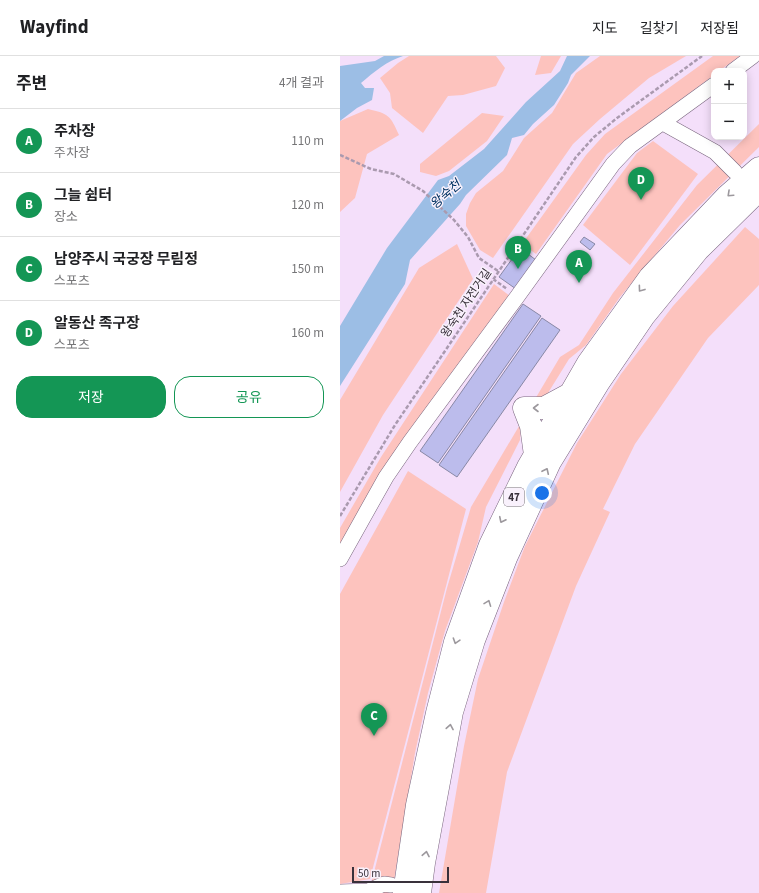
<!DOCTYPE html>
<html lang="ko">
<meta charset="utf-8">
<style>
body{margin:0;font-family:"Source Sans 3","Noto Sans KR",sans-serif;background:#f6f6f6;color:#202124}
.controls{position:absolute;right:12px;top:12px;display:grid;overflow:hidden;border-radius:8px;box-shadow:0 2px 10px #0003}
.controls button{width:36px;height:36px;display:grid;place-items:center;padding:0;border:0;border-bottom:1px solid #e0e0e0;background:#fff;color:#202124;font:20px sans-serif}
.scale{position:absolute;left:12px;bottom:10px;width:97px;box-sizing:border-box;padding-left:4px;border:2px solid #39313b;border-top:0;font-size:11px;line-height:14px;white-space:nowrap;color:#39313b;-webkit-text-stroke:3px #f9f1fc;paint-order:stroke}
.you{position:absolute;left:202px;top:437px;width:14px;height:14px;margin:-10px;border:3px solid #fff;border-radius:50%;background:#1a73e8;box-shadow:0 0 0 6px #1a73e833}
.badge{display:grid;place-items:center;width:26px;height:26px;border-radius:50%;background:#149655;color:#fff;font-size:13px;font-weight:700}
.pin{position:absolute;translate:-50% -33px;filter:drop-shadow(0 1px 2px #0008)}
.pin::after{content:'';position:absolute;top:21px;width:14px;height:12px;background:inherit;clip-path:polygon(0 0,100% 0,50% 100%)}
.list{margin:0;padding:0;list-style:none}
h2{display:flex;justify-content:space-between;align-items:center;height:52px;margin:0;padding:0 16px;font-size:17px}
h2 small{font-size:13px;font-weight:400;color:#757577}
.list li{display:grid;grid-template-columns:26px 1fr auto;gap:12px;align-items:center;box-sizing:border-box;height:64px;padding:0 16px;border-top:1px solid #e0e0e0}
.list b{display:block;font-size:15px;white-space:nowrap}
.list p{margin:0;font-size:13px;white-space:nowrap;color:#757577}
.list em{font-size:13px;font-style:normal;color:#757577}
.actions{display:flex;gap:8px;padding:12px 16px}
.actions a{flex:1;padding:9px 0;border:1px solid #149655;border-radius:16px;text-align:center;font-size:14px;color:#149655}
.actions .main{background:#149655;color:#fff}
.map{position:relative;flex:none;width:419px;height:837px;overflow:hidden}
header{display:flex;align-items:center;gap:24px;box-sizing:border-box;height:56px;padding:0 20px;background:#fff;border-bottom:1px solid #e0e0e0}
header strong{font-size:19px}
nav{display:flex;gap:22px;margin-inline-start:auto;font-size:14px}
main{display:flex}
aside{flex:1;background:#fff}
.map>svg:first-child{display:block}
</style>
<header>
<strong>Wayfind</strong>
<nav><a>지도</a><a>길찾기</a><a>저장됨</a></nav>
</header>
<main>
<aside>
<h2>주변<small>4개 결과</small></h2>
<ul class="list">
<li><span class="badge">A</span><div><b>주차장</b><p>주차장</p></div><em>110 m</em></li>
<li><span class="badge">B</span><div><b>그늘 쉼터</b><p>장소</p></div><em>120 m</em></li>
<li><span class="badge">C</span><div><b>남양주시 국궁장 무림정</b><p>스포츠</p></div><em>150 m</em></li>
<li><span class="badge">D</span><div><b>알동산 족구장</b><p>스포츠</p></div><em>160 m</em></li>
</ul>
<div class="actions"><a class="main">저장</a><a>공유</a></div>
</aside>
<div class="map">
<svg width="419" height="837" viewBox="0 0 419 837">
<rect width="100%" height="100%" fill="#f4dffa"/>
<!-- green -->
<path fill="#fdc3be" d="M69 0H156L165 12 156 30 123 39 108 40 83 77 52 52 50 37 40 22 58 7Z
M201 0H221L211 17 195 19Z
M260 0H346L309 22 260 63 233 88 153 202 140 194 126 170V158L130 147 136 137 163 115 184 82 212 57 236 17Z
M373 0H400L379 15H374V19L267 98 196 198 182 188 246 99 265 78Z
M28 53C49 58 50 59 59 79L27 98 15 142 0 156V65Z
M142 57 164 60 147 85 109 115 96 120 80 116V108Z
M419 68V91L340 169 280 241 246 289 229 303 208 337 198 344 181 371 180 384 146 451 138 486 105 575 88 637 75 697 52 837H31L32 824 107 532 131 451 220 301 239 289 273 237 357 129Z
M313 85 358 118 290 209 243 169 297 97Z
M405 171 419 183V229L368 282 295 388 263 453 270 456 236 530 167 716 146 837H99L124 690 138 623 164 546 185 490 237 387 281 318 333 250Z
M117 188 133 223 43 359 0 436V344L79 212Z
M154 228 170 240 0 490V472L41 401Z
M68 415 126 453 30 823 0 828V538Z"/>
<!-- water -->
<path fill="#9cbee5" d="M44 0H63C47 5 34 16 21 27L25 32H34L32 44 17 52 0 65V10L35 5Z
M227 0H250L231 19 228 27 214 49 193 68 184 79 172 82 167 99 126 139 120 148 70 204 65 228 0 330V270L47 192 98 124 109 120 144 93 186 46 220 15Z"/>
<!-- building -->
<path fill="#bcbcec" stroke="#8888a5" d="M244 181 255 188 250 194 240 186Z
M180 192 196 204 176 233 159 221Z
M183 248 201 260 98 407 80 395Z
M202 262 220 274 117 421 99 409Z"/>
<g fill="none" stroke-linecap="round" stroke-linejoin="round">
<!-- minor casing -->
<g stroke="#78657d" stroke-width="16">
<path id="minor" d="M393 15 413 0
M323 67 375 96 395 116
M0 503 46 421 70 386 177 241 273 108 290 90 374 29
M0 836 28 835 44 828 51 829"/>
</g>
<!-- trunk casing -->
<g stroke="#78657d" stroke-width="23">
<path id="trunk" d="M195 399 191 370 184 352H204L230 338
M64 837 77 749 97 657 115 586 150 489 188 411 248 307 310 221 387 140 419 112
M80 837 84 807 112 656 134 584 166 502 210 406 259 326 304 260 358 194 419 134"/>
</g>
<!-- path -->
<path stroke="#aa9aaf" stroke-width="2.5" stroke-dasharray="4 2" stroke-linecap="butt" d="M0 99 31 113 54 118 83 135 114 164 128 181 139 202 158 215
M153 223 167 233
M0 460 55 369 236 101 254 81 277 62 362 0"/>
<!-- minor -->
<use href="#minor" stroke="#fff" stroke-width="15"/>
<!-- trunk -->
<use href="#trunk" stroke="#fff" stroke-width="22"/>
</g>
<!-- one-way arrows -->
<defs><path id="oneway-chevron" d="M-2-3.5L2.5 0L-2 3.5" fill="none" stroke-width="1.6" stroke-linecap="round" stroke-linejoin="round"/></defs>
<g stroke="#9c989d">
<use href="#oneway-chevron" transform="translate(390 138) rotate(137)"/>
<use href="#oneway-chevron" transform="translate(301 233) rotate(126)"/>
<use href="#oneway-chevron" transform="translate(196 352) rotate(180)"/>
<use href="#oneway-chevron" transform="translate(206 415) rotate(-65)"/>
<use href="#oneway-chevron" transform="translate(162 464) rotate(116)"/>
<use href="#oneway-chevron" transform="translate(148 547) rotate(-69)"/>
<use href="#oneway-chevron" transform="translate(116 585) rotate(108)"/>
<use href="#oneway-chevron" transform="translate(110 671) rotate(-80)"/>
<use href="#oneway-chevron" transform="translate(86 798) rotate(-79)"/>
</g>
<g text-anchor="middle" stroke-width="3" stroke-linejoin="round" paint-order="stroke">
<!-- shield labels -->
<rect fill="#f9f1fc" stroke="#736b75" stroke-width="1" x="164" y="432" width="20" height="18" rx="3"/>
<g font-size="11" font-weight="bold" fill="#39313b">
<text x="174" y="445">47</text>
</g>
<!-- street labels -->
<g font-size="12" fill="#39313b" stroke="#f9f1fc">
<text transform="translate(126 247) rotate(-56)" y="4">왕숙천 자전거길</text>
</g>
<!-- water labels -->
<g font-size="13" font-style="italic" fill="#003261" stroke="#f9f1fc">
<text transform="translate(105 138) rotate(-41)" y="5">왕숙천</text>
</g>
</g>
</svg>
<div class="controls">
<button>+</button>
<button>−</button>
</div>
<div class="scale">50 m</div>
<div class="you"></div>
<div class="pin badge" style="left:239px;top:227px">A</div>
<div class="pin badge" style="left:178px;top:213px">B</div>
<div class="pin badge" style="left:34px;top:680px">C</div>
<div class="pin badge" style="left:301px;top:144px">D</div>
</div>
</main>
